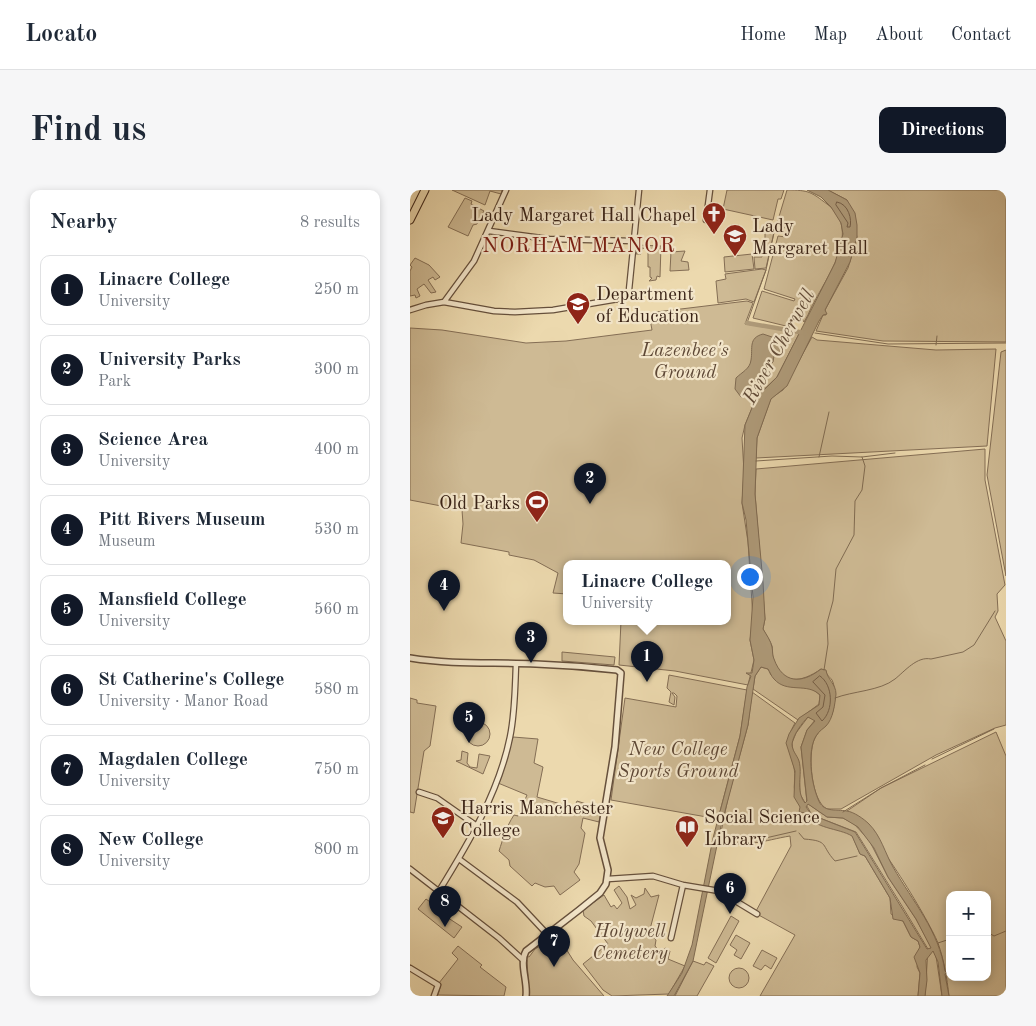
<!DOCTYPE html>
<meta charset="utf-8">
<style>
body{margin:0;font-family:"Old Standard TT",serif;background:#f6f6f7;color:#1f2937}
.controls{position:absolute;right:15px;bottom:15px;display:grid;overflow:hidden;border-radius:10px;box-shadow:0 2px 8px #0003}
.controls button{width:45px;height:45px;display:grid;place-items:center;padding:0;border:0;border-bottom:1px solid #e0e1e3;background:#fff;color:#1f2937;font:25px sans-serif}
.you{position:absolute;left:339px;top:386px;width:18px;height:18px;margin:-12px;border:4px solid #fff;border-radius:50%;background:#1a73e8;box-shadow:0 0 0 8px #1a73e833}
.badge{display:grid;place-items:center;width:32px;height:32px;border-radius:50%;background:#111827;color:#fff;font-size:16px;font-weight:700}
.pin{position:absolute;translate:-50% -41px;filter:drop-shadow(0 1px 2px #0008)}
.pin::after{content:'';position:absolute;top:26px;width:18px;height:15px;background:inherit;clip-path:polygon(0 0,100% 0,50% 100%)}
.popup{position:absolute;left:153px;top:370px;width:168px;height:65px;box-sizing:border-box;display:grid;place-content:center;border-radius:10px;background:#fff;filter:drop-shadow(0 1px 4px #0005);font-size:16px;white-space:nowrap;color:#747a83}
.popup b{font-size:19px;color:#1f2937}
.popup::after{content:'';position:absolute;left:50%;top:100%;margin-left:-10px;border:10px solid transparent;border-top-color:#fff}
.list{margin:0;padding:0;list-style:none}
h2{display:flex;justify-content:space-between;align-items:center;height:65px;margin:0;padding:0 20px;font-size:21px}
h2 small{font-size:16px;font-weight:400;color:#747a83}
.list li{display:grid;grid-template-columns:32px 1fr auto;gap:15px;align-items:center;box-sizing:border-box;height:70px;margin:0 10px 10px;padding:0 10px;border:1px solid #e0e1e3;border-radius:10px}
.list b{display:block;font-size:19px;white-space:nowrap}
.list p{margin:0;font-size:16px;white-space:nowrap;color:#747a83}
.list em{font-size:16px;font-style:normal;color:#747a83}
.map{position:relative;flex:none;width:596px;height:806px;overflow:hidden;border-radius:10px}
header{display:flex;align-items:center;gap:30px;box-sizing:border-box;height:70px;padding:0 25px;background:#fff;border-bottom:1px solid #e0e1e3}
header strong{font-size:24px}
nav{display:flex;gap:28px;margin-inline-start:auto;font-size:18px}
.intro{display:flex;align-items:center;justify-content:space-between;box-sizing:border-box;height:120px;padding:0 30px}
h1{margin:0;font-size:35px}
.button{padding:12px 22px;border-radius:10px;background:#111827;color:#fff;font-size:18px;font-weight:700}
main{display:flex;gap:30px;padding:0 30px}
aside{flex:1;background:#fff;border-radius:10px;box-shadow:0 2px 8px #0003}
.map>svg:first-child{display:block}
</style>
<header>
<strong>Locato</strong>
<nav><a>Home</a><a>Map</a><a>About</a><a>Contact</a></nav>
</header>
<div class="intro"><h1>Find us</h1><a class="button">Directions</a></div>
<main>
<aside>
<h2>Nearby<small>8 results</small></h2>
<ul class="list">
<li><span class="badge">1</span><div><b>Linacre College</b><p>University</p></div><em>250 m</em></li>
<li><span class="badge">2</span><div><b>University Parks</b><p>Park</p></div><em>300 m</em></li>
<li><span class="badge">3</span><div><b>Science Area</b><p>University</p></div><em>400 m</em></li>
<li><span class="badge">4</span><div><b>Pitt Rivers Museum</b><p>Museum</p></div><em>530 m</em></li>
<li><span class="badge">5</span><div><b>Mansfield College</b><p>University</p></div><em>560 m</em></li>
<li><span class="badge">6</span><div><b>St Catherine's College</b><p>University · Manor Road</p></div><em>580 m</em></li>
<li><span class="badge">7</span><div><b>Magdalen College</b><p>University</p></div><em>750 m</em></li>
<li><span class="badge">8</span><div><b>New College</b><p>University</p></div><em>800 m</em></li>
</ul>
</aside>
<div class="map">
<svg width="596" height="806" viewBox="0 0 596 806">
<rect width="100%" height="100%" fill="#ecd9ae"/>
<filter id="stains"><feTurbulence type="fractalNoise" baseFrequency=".004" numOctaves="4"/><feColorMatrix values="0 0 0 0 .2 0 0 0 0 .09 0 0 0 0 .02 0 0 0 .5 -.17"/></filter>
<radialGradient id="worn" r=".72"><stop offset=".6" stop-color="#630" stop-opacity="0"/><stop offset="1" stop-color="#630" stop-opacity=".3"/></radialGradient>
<!-- green -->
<path fill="#ceba94" stroke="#846e55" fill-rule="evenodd" d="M42 0H92L91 4 80 1 75 15Z
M317 0H374L371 9H368L363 30 313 19Z
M377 0C399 0 401 2 417 14 456 43 410 94 398 125L394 132 392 129 385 127 383 135 377 133 376 136 343 128 352 101 384 111 385 109 354 99 368 46 376 47 379 39 369 36 368 30Z
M418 0H596V152L473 151 406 141 413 125H416L415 120 438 78 445 55 447 47 437 10Z
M55 8 62 11 61 14 74 21 67 34 63 35 58 46 38 37Z
M352 38H365L356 78 345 79 344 67H352V49H355V42H352Z
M228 55 251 56 250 87 247 86 246 90 239 91 242 88 240 87V77H238V59L232 58 231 64H226Z
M275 61 271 71 278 72 279 80 260 81 261 62Z
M342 64 344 79 315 82 314 67Z
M5 68 19 75 30 87 25 90 23 87 18 90 26 102 21 103 14 94 7 99 10 106 6 108 5 105 0 106V81L2 77 0 75Z
M352 79 356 80 344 112 336 109 308 113 306 91 316 89 315 84Z
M337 111 343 113 335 134 390 142 367 187 347 206 335 235 332 248 334 282 332 313 338 352 343 428 340 450 344 470 338 495 265 481 209 475 211 431H317V373H157V404L143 403 148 383 124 370 99 365V362L51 353 53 334 52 320 0 310V138L32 140 116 153 156 151 242 140 240 129 246 122Z
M402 147 407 150 526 160 586 159 577 256 346 268 347 248 361 208 373 200Z
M596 160V386L577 285 591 162Z
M575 259V290L595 395 587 404 588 421 585 427 596 451V535L585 538 526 565 431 619H417C401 611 398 565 404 550 409 538 420 534 423 521 425 513 426 497 422 490 419 486 417 486 416 481L411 479C391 493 371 496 363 467 362 464 363 459 362 456 360 450 355 444 353 439L355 429 345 304 346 279Z
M152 462 205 467 204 475 152 471Z
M351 477 358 479 361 485 401 498 410 505 409 514 388 530 343 499 345 486Z
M259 485 337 500 330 546 308 629 201 610 215 508 266 517 267 506 264 503H262L265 507 264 515 259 512 261 502 257 498Z
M342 502 385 533C374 553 378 556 384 577 386 585 383 595 385 604 391 630 422 634 442 645L450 664 455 666 480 708 481 724 493 731 501 747 508 751 510 757 507 777 510 783 508 806H350L385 745 345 723 381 656 380 646C355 650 333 660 310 647L318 608 338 535Z
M0 508 7 510V513L26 516 20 556 14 561 4 623 0 622Z
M398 527 405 530 397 540 391 557 397 613 417 627 433 628 444 634 459 650 478 687 506 729 526 766 532 806H515L518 759 492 716 446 642 402 625 390 604 389 573 383 561 382 553 386 543Z
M56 544a12 12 0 1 1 24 0a12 12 0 1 1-24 0Z
M586 542 596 566V806H539C537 788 534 770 528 753 518 728 459 631 437 621L471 598ZM540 705H577V787H540Z
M103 547 128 549 124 573 133 577 127 607 164 618 167 611 192 619 189 632 173 628 171 638 175 643 169 674 164 682 170 690 150 705 144 696 135 697 125 693 122 696 100 676 99 670 89 661C93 649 96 637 104 625L108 626 117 605 88 593Z
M52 561 58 563 57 573 60 577 67 578 69 564 80 566 73 584 46 571 51 570Z
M209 696 217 707 220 719 226 715 221 705 226 708 234 704 235 698 241 707 249 705 239 743 246 750 245 756 252 764 255 758 260 761 258 769 275 776 259 804 202 806 193 800 173 774 198 754 181 731 174 726 173 720 194 705 201 717 204 715 207 719 212 713 204 700Z
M16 709 26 716V720L52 737 44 748 8 719Z
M321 726 329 731 306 773 298 768Z
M326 745 340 753 331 769 324 765 327 760 320 755Z
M148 746 163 770 194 806H119L117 770 114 769 116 766 119 767 125 759Z
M48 756 72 775 70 777 96 797 94 806 28 805 31 794 29 793 48 769 42 763Z
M352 760 367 768 361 779 355 775 351 780 343 776Z
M283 771 294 775 296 772 304 776 287 806H265Z
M319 788a10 10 0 1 1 20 0a10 10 0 1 1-20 0Z"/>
<!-- water -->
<path fill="#af9b7a" stroke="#806b52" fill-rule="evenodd" d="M397 0H418L437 10 445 23 447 35V47L440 72 415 120 417 124 413 125 409 131 377 196 361 209 347 248 345 304 353 392 355 429 353 439C356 444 361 451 362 457 363 461 362 465 364 469 373 494 392 494 411 479L416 480C417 489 426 494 426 504 425 514 423 529 416 536 414 538 409 541 406 546 397 561 401 592 408 609 413 623 425 619 437 621 444 622 454 629 459 634 471 646 475 663 483 677 503 712 529 741 535 781L537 783 535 784 539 806H532L528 772 523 761 516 770 517 790 515 806H508L510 783 504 767 510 757 508 751 501 747 493 731 483 729 480 708 455 666 450 664 442 646C429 638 403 639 396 623L389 622 390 617 384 607 385 581 376 553 379 544 389 528 409 515 410 505C397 492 377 504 364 489 361 486 360 482 358 479L351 477 345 486 338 535 311 636 283 771 264 806H257L272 783 282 755 303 648 330 546 337 497 341 486 336 483H342L344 470 340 450 343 407 336 330 332 313 335 235 346 208 367 187 425 73 433 44 431 33 421 17 411 7ZM398 527 405 531 397 540 391 557 397 611 395 613C385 600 393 585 389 571 387 565 382 561 382 554 383 545 392 533 398 527ZM398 614 417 627 433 628 448 637 464 658 478 687 506 729 521 758 517 759 445 642 402 625 396 617Z
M353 144 371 150 373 154 371 164 368 163 364 166 363 172 347 188 338 205 331 207 325 199 326 188C332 182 340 179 341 170 343 158 338 148 353 144Z"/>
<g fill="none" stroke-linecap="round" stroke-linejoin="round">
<!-- shore -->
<path stroke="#745e48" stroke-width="1" d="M427 12C439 14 442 30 440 37H437L438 33 426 15Z
M410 486C423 495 424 520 412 531L406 523 413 517 415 505 403 492Z"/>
<!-- stream -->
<path stroke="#806b52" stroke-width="1" d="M337 133 356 80 365 38
M405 143 478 154 596 153
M526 155 527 146
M409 267 419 222
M346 271 422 266 452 267 485 263
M414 480 418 454 417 433 423 411 426 379 444 345 445 311 452 300 455 276 452 267
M425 508C443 501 470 501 485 489 495 481 507 466 521 469L553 462 564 455 585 421
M522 569 584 539
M433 622 471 598 515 575
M389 643 394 649C420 651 410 655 425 671L447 666
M325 655 386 641
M577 742 584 746 596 741
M528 753 540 749"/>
<!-- canal -->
<path stroke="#af9b7a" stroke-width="4.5" d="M337 133 395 143"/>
<!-- minor casing -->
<g stroke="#66503c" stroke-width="7">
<path id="minor" d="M296 30 300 0
M79 41 139 49 224 51
M34 112 64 71 96 0
M0 120 16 115 34 112 84 121 105 122 143 120 214 108 219 100 229 0
M9 602 27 608 67 636
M49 669 107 712 137 744
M0 679 89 748 112 769
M198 689 243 686 273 695 309 701 347 724
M29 701C58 654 89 602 100 547 105 523 105 498 106 474
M261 748 273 695
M0 778 28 795 24 806"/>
</g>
<!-- tertiary casing -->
<g stroke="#66503c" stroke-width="8">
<path id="tertiary" d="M0 468C43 475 83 472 126 474 153 475 180 477 207 480L211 483 205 557 190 648 198 680 196 694 190 703 169 720 116 761C109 773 118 792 116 806"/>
</g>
<!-- primary casing -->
<g stroke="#392216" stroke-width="9">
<path id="primary" d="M0 30 15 0"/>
</g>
<!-- minor -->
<use href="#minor" stroke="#f3e6ca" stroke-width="4.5"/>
<!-- tertiary -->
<use href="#tertiary" stroke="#f3e6ca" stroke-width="5"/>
<!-- primary -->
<use href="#primary" stroke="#ecd9ae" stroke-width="7"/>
</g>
<!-- icons -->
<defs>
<g id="church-pin" transform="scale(1.25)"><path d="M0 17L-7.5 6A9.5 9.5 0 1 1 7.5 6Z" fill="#8f2418" stroke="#f3e6ca"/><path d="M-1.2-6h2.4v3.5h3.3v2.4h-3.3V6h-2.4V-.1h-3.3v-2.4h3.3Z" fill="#fff"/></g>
<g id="university-pin" transform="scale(1.25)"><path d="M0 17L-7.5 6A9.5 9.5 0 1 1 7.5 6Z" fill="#8f2418" stroke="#f3e6ca"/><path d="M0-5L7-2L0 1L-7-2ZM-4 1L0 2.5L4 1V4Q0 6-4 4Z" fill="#fff"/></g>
<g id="stadium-pin" transform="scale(1.25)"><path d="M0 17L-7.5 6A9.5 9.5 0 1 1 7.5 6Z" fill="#8f2418" stroke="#f3e6ca"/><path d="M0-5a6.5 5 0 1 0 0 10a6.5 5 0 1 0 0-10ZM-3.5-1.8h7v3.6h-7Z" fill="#fff"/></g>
<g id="library-pin" transform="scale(1.25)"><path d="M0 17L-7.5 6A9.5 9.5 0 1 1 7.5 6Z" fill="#8f2418" stroke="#f3e6ca"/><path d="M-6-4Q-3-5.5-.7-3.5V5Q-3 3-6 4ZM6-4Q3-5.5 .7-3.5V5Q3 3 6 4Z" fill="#fff"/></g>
</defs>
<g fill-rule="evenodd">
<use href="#church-pin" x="304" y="24"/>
<use href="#university-pin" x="325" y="46"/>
<use href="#university-pin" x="168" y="114"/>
<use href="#stadium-pin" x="127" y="312"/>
<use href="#university-pin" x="33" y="628"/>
<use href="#library-pin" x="277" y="637"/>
</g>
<g text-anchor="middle" stroke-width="4.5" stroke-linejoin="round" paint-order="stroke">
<!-- poi labels -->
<g font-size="19" fill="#392216" stroke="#f3e6ca" text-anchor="start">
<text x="286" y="31" text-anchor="end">Lady Margaret Hall Chapel</text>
<text x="342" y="42">Lady<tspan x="342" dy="22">Margaret Hall</tspan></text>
<text x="186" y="110">Department<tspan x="186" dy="22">of Education</tspan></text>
<text x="110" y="319" text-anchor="end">Old Parks</text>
<text x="50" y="624">Harris Manchester<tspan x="50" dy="22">College</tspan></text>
<text x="294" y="633">Social Science<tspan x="294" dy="22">Library</tspan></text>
</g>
<!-- park labels -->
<g font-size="19" font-style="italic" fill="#5e4836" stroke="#f3e6ca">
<text x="275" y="166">Lazenbee's<tspan x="275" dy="22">Ground</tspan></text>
<text x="268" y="565">New College<tspan x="268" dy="22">Sports Ground</tspan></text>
<text x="220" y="747">Holywell<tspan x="220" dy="22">Cemetery</tspan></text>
</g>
<!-- water labels -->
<g font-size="20" font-style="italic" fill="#624c39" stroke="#f3e6ca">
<text transform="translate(368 156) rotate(-61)" y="7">River Cherwell</text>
</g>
<!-- quarter labels -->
<g font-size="21" letter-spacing="1" fill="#7a1f14" stroke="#f3e6ca">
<text x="169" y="62">NORHAM MANOR</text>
</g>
</g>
<rect width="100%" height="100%" filter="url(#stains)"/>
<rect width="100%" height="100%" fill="url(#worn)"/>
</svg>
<div class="controls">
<button>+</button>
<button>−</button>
</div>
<div class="you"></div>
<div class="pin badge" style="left:237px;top:492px">1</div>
<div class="popup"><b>Linacre College</b>University</div>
<div class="pin badge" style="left:180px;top:314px">2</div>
<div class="pin badge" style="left:121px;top:473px">3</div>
<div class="pin badge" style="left:34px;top:421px">4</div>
<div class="pin badge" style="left:59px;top:553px">5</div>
<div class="pin badge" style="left:320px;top:724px">6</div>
<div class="pin badge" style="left:144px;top:777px">7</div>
<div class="pin badge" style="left:35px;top:737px">8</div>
</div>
</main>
